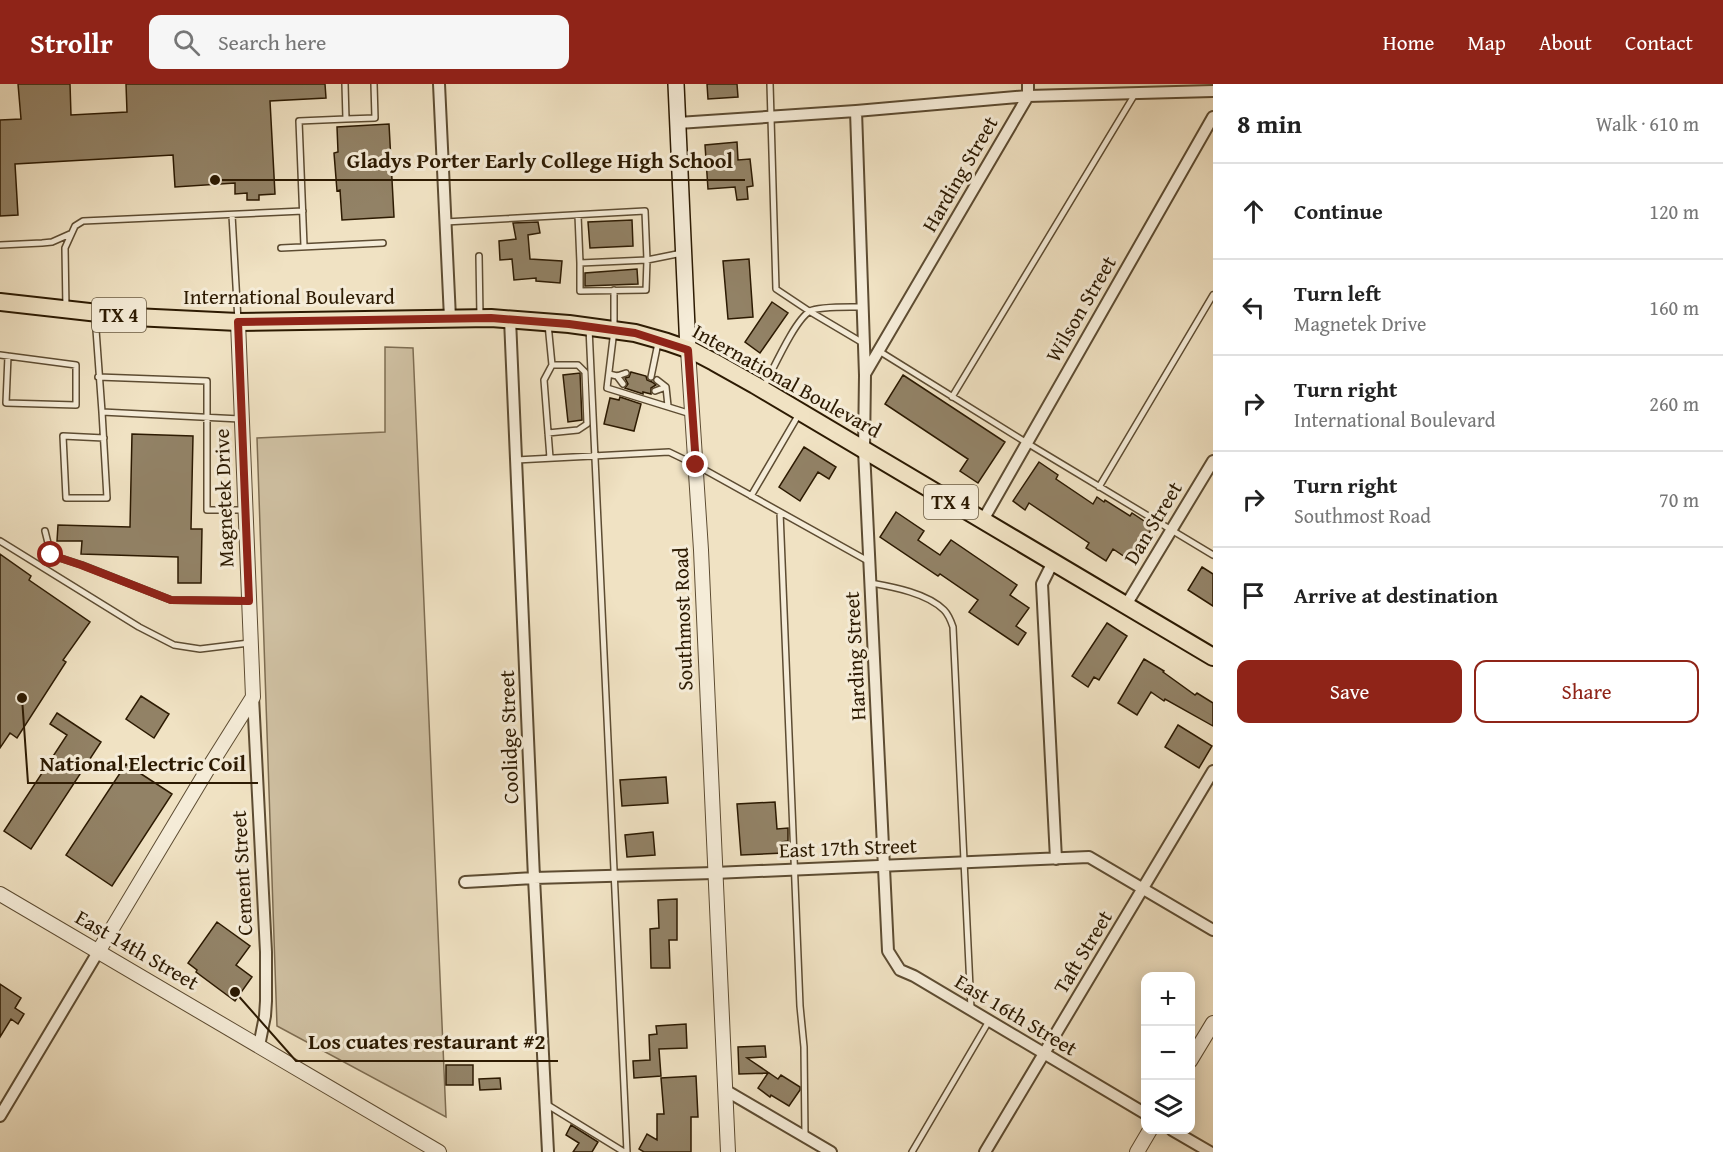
<!DOCTYPE html>
<meta charset="utf-8">
<style>
body{margin:0;font-family:"Gentium Book Plus",serif;background:#f6f6f6;color:#222}
.controls{position:absolute;right:18px;bottom:18px;display:grid;overflow:hidden;border-radius:12px;box-shadow:0 3px 15px #0003}
.controls button{width:54px;height:54px;display:grid;place-items:center;padding:0;border:0;border-bottom:2px solid #e0e0e0;background:#fff;color:#222;font:30px sans-serif}
.stop{position:absolute;width:18px;height:18px;margin:-14px;border:4px solid #8f2418;border-radius:50%;background:#fff}
.stop.end{background:#8f2418;border-color:#fff;box-shadow:0 2px 6px #0008}
.list{margin:0;padding:0;list-style:none}
h2{display:flex;justify-content:space-between;align-items:center;height:78px;margin:0;padding:0 24px;font-size:26px}
h2 small{font-size:20px;font-weight:400;color:#767676}
.list li{display:grid;grid-template-columns:39px 1fr auto;gap:18px;align-items:center;box-sizing:border-box;height:96px;padding:0 24px;border-top:2px solid #e0e0e0}
.list b{display:block;font-size:22px;white-space:nowrap}
.list p{margin:0;font-size:20px;white-space:nowrap;color:#767676}
.list em{font-size:20px;font-style:normal;color:#767676}
.actions{display:flex;gap:12px;padding:18px 24px}
.actions a{flex:1;padding:14px 0;border:2px solid #8f2418;border-radius:12px;text-align:center;font-size:21px;color:#8f2418}
.actions .main{background:#8f2418;color:#fff}
.icon{flex:none;width:33px;height:33px;fill:none;stroke:currentColor;stroke-width:2;stroke-linecap:round;stroke-linejoin:round}
.map{position:relative;flex:none;width:1213px;height:1068px;overflow:hidden}
header{display:flex;align-items:center;gap:36px;box-sizing:border-box;height:84px;padding:0 30px;background:#8f2418;color:#fff}
header strong{font-size:28px}
nav{display:flex;gap:33px;margin-inline-start:auto;font-size:21px}
.search{width:420px;height:54px;background:#f6f6f6;display:flex;align-items:center;gap:15px;box-sizing:border-box;padding:0 21px;border-radius:12px;color:#767676;font-size:22px}
main{display:flex}
aside{flex:1;background:#fff}
.map>svg:first-child{display:block}
</style>
<header>
<strong>Strollr</strong>
<div class="search"><svg class="icon" aria-label="search" viewBox="0 0 24 24"><circle cx="10" cy="10" r="6"/><path d="M15 15l6 6"/></svg>Search here</div>
<nav><a>Home</a><a>Map</a><a>About</a><a>Contact</a></nav>
</header>
<main>
<div class="map">
<svg width="1213" height="1068" viewBox="0 0 1213 1068">
<rect width="100%" height="100%" fill="#f0e2c3"/>
<filter id="stains"><feTurbulence type="fractalNoise" baseFrequency=".00333" numOctaves="4"/><feColorMatrix values="0 0 0 0 .2 0 0 0 0 .09 0 0 0 0 .02 0 0 0 .5 -.17"/></filter>
<radialGradient id="worn" r=".72"><stop offset=".6" stop-color="#630" stop-opacity="0"/><stop offset="1" stop-color="#630" stop-opacity=".3"/></radialGradient>
<!-- green -->
<path fill="#cfc0a2" stroke="#7e6d52" stroke-width="1.5" d="M385 263 413 264 446 1033 277 942 257 354 385 348Z"/>
<!-- building -->
<path fill="#928266" stroke="#2c1a02" stroke-width="1.5" d="M18 0H70L71 31 127 28 126 0H325L326 14 270 17 275 110 259 111V116H247V109L235 110V99L175 103 173 71 15 80 18 131 0 132V36L21 35Z
M707 0H737L738 13 708 15Z
M389 40 394 133 342 136 340 106 337 107 334 69 338 68 337 43Z
M737 58 738 76 750 75 753 102 747 103 748 115 737 116 735 103 708 105 705 61Z
M632 136 633 162 590 164 588 138Z
M538 138 540 149 528 151 530 175 562 177 560 199 536 197V194L514 196 512 175 500 176 499 157 516 155 513 139Z
M749 175 753 233 728 235 723 177Z
M637 185 638 200 585 202V189Z
M772 218 788 229 760 269 745 258Z
M631 288 646 292 647 296 652 298 656 301 651 304V310L643 308V310L625 304 628 300 625 294 629 293Z
M580 289 582 336 568 338 563 291Z
M903 291 1005 358 978 399 960 387 968 375 885 320Z
M620 313 641 320 634 347 604 340 610 314 619 316Z
M132 350 193 352 191 445H202L201 499H178V473L81 470 82 457H57L58 441 130 443Z
M804 363 836 383 829 395 818 388 800 417 779 403Z
M1039 378 1058 391 1056 395 1093 420 1097 413 1104 418 1105 416 1130 432 1132 429 1153 443 1131 477 1113 465 1106 477 1086 464 1089 459 1029 419 1025 426 1013 417Z
M896 428 924 447 918 456 940 471 951 456 1017 501 1010 511 1029 524 1016 542 1026 549 1018 561 969 528 978 516 940 490 938 492 880 453Z
M0 470 31 492 29 496 90 538 63 576 66 578 17 654 10 649 0 664Z
M1202 483 1213 490V522L1188 506Z
M1107 539 1127 552 1099 596 1094 593 1088 603 1072 592Z
M1144 575 1164 587 1163 588 1195 611 1197 609 1213 619V642L1165 615 1164 617 1151 608 1137 631 1118 619Z
M141 612 169 630 154 654 126 635Z
M57 629 101 658 31 765 4 747 67 651 50 640Z
M1178 641 1212 662 1199 684 1165 663Z
M126 680 172 710 112 802 66 771Z
M666 693 668 719 622 722 620 696Z
M775 718 777 745 788 744V757L782 758 783 769 741 771 737 720Z
M653 748 655 771 627 773 625 751Z
M677 815V856H669L670 884H651L650 845 659 844 658 816Z
M217 838 250 862 236 881 252 893 235 917 196 888 197 886 188 879Z
M0 900 21 914 15 924 24 930 18 940 11 935 0 953Z
M686 940 687 964 659 965 661 992 634 994 633 977 650 976 649 951 657 950 656 942Z
M765 962 766 973 747 974 778 995 781 991 800 1003V1006L789 1022 771 1011 770 1013 758 1004 768 989 739 990 738 963Z
M446 981H473V1001H446Z
M696 992 698 1033H691V1068H644L639 1065 647 1050 657 1056V1030H664L661 994Z
M500 994 501 1005 480 1006 479 995Z
M571 1041 598 1058 592 1068H573L579 1059 566 1051Z"/>
<g fill="none" stroke-linecap="round" stroke-linejoin="round">
<!-- service casing -->
<g stroke="#5d4c32" stroke-width="8">
<path id="service" d="M770 0 776 205 809 227 863 259
M346 35 375 34 374 0
M232 131 238 237
M578 131 580 179
M445 138 645 127 647 176 580 179V207L646 206 647 176 682 169
M0 161 42 159 52 158 70 150
M304 162 299 37 346 35 345 0
M281 164 383 159
M479 172 480 232
M614 206V246L607 304 691 330
M66 224 65 164 75 142 83 137 303 127
M95 232 102 328 240 335
M548 240 552 281 544 296 550 374
M589 244 627 1068
M879 267 1027 359 1213 471
M0 271 76 281V321L6 319 8 272
M609 290 617 292 626 289
M617 292 623 300
M98 293 207 297V426H244
M651 293 658 259
M657 296 666 303 668 322
M763 304C773 286 794 237 810 227 819 222 851 223 862 223
M655 307 666 303
M952 313 1135 10
M102 328 107 414H66L63 352 104 354
M548 349 578 346 587 340 585 288 578 281H552
M516 376 669 368 696 381 868 477
M1099 403 1213 211
M751 412 799 330
M780 428 800 922 804 963 805 1052
M45 447 51 471 82 481 171 516 247 517
M0 457 139 543 174 561 200 565 249 559
M871 499C893 503 927 509 944 526 948 530 951 537 953 543L971 925
M546 1020 624 1068
M912 1068 989 937"/>
</g>
<!-- minor casing -->
<g stroke="#5d4c32" stroke-width="14">
<path id="minor" d="M439 0 450 234
M856 27 865 291 864 366 888 867 900 886 914 892 1146 1030
M678 39 856 27 1028 12 1213 7
M510 235 534 794 548 1068
M865 290 1028 12V0
M983 436 1213 33
M1053 478 1042 500 1056 775
M1126 521 1213 377
M253 613 266 868V917L265 932 259 962
M465 798 534 794 714 789 1089 773 1213 846
M725 1006 831 1068
M0 1032 98 868
M1172 1046 1210 1068
M985 1068 1213 687"/>
</g>
<!-- tertiary casing -->
<g stroke="#5d4c32" stroke-width="16">
<path id="tertiary" d="M688 266 701 466 728 1068
M0 810 439 1068
M98 868 209 683 253 613 238 238
M1190 977 1213 939
M1137 1068 1150 1046"/>
</g>
<!-- secondary casing -->
<g stroke="#2c1a02" stroke-width="18">
<path id="secondary" d="M676 0 688 266"/>
</g>
<!-- primary casing -->
<g stroke="#2c1a02" stroke-width="20">
<path id="primary" d="M0 218 134 233 238 238 491 234 569 240 635 249 667 258 693 267 714 278 755 301 1213 573"/>
</g>
<!-- service -->
<use href="#service" stroke="#f5ecd8" stroke-width="5"/>
<!-- minor -->
<use href="#minor" stroke="#f5ecd8" stroke-width="10"/>
<!-- tertiary -->
<use href="#tertiary" stroke="#f5ecd8" stroke-width="14"/>
<!-- secondary -->
<use href="#secondary" stroke="#f5ecd8" stroke-width="15"/>
<!-- primary -->
<use href="#primary" stroke="#f0e2c3" stroke-width="16"/>
</g>
<g fill="none" stroke-linecap="round" stroke-linejoin="round">
<!-- route -->
<path stroke="#8f2418" stroke-width="8" d="M51 471 81 481 171 516 249 517 238 238 491 234 569 240 635 249 688 266 696 381"/>
</g>
<g text-anchor="middle" stroke-width="6" stroke-linejoin="round" paint-order="stroke">
<!-- shield labels -->
<g fill="#f5ecd8" stroke="#685942" stroke-width="1.5">
<rect x="92" y="214" width="54" height="34" rx="4.5"/>
<rect x="924" y="401" width="54" height="34" rx="4.5"/>
</g>
<g font-size="20" font-weight="bold" fill="#2c1a02">
<text x="119" y="238">TX 4</text>
<text x="951" y="425">TX 4</text>
</g>
<!-- street labels -->
<g font-size="21" fill="#2c1a02" stroke="#f5ecd8">
<text transform="translate(960 90) rotate(-60)" y="7">Harding Street</text>
<text x="289" y="220">International Boulevard</text>
<text transform="translate(1081 225) rotate(-60)" y="7">Wilson Street</text>
<text transform="translate(787 297) rotate(29)" y="7">International Boulevard</text>
<text transform="translate(224 414) rotate(-92)" y="7">Magnetek Drive</text>
<text transform="translate(1153 439) rotate(-59)" y="7">Dan Street</text>
<text transform="translate(683 535) rotate(-92)" y="7">Southmost Road</text>
<text transform="translate(855 572) rotate(-93)" y="7">Harding Street</text>
<text transform="translate(509 653) rotate(-92)" y="7">Coolidge Street</text>
<text transform="translate(848 764) rotate(-2)" y="7">East 17th Street</text>
<text transform="translate(242 789) rotate(-93)" y="7">Cement Street</text>
<text transform="translate(137 866) rotate(30)" y="7">East 14th Street</text>
<text transform="translate(1083 868) rotate(-59)" y="7">Taft Street</text>
<text transform="translate(1016 931) rotate(31)" y="7">East 16th Street</text>
</g>
</g>
<!-- callouts -->
<path fill="none" stroke="#2c1a02" stroke-width="2" d="M215 96L335 96H745M22 614L28 699H258M235 908L296 977H558"/>
<g fill="#2c1a02" stroke="#f5ecd8" stroke-width="2">
<circle cx="215" cy="96" r="6"/>
<circle cx="22" cy="614" r="6"/>
<circle cx="235" cy="908" r="6"/>
</g>
<g font-size="22" text-anchor="middle" font-weight="bold" fill="#2c1a02" stroke="#f5ecd8" stroke-width="6" stroke-linejoin="round" paint-order="stroke">
<text x="540" y="84">Gladys Porter Early College High School</text>
<text x="143" y="687">National Electric Coil</text>
<text x="427" y="965">Los cuates restaurant #2</text>
</g>
<rect width="100%" height="100%" filter="url(#stains)"/>
<rect width="100%" height="100%" fill="url(#worn)"/>
</svg>
<div class="controls">
<button>+</button>
<button>−</button>
<button><svg class="icon" aria-label="layers" viewBox="0 0 24 24"><path d="M12 4l9 5-9 5-9-5zM3 14l9 5 9-5"/></svg></button>
</div>
<div class="stop" style="left:51px;top:471px"></div>
<div class="stop end" style="left:696px;top:381px"></div>
</div>
<aside>
<h2>8 min<small>Walk · 610 m</small></h2>
<ul class="list">
<li><svg class="icon" aria-label="ahead" viewBox="0 0 24 24"><path d="M12 20V5M6 11l6-6 6 6"/></svg><div><b>Continue</b></div><em>120 m</em></li>
<li><svg class="icon" aria-label="left" viewBox="0 0 24 24"><path d="M17 20v-9H6M10 6l-5 5 5 5"/></svg><div><b>Turn left</b><p>Magnetek Drive</p></div><em>160 m</em></li>
<li><svg class="icon" aria-label="right" viewBox="0 0 24 24"><path d="M7 20v-9h11M14 6l5 5-5 5"/></svg><div><b>Turn right</b><p>International Boulevard</p></div><em>260 m</em></li>
<li><svg class="icon" aria-label="right" viewBox="0 0 24 24"><path d="M7 20v-9h11M14 6l5 5-5 5"/></svg><div><b>Turn right</b><p>Southmost Road</p></div><em>70 m</em></li>
<li><svg class="icon" aria-label="arrive" viewBox="0 0 24 24"><path d="M6 21V4h12l-3 4 3 4H6"/></svg><div><b>Arrive at destination</b></div></li>
</ul>
<div class="actions"><a class="main">Save</a><a>Share</a></div>
</aside>
</main>
